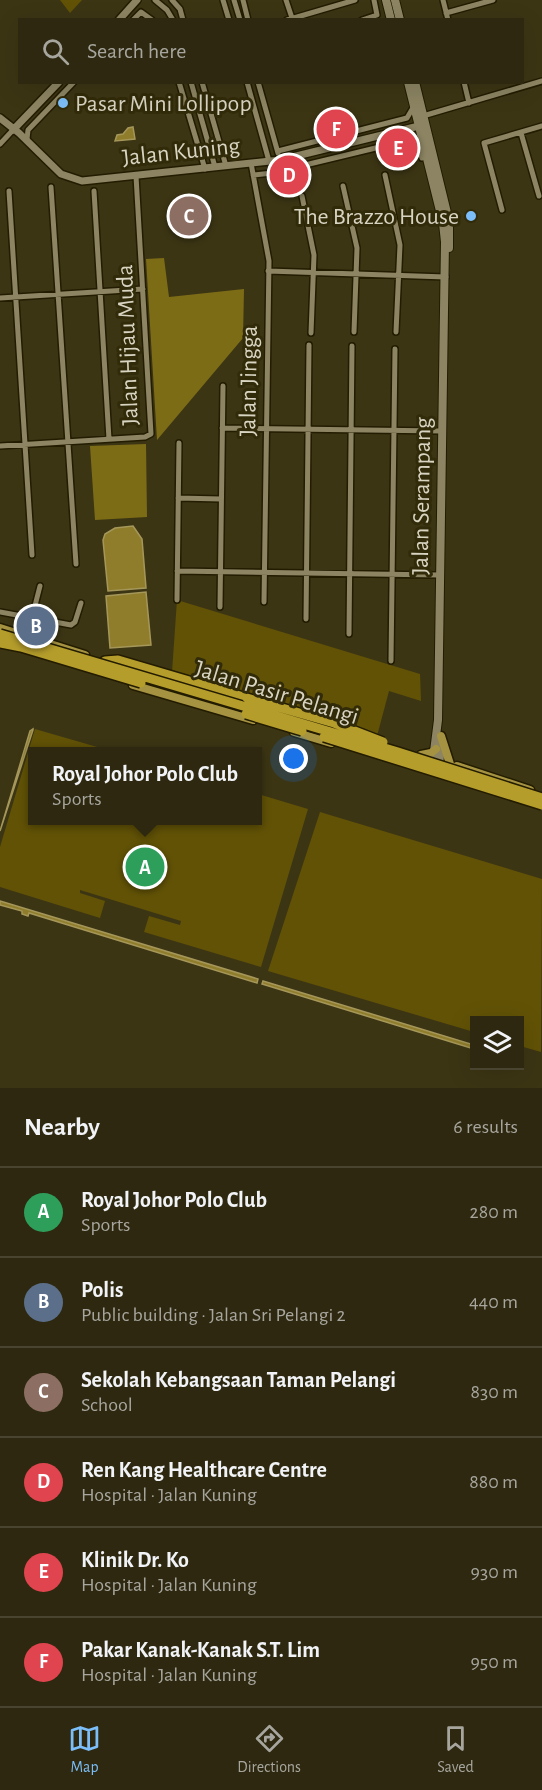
<!DOCTYPE html>
<meta charset="utf-8">
<style>
body{margin:0;font-family:"Alegreya Sans",sans-serif;background:#353018;color:#f1f3f6}
.controls{position:absolute;right:18px;bottom:18px;display:grid;overflow:hidden;border-radius:0px;box-shadow:0 6px 24px #0002}
.controls button{width:54px;height:54px;display:grid;place-items:center;padding:0;border:0;border-bottom:2px solid #48442f;background:#2d280f;color:#f1f3f6;font:30px sans-serif}
.you{position:absolute;left:294px;top:759px;width:21px;height:21px;margin:-15px;border:4px solid #fff;border-radius:50%;background:#1a73e8;box-shadow:0 0 0 9px #1a73e833}
.badge{display:grid;place-items:center;width:39px;height:39px;border-radius:50%;background:#7cbef9;color:#fff;font-size:20px;font-weight:700}
.pin{position:absolute;translate:-50% -50%;border:3px solid #fff;box-shadow:0 2px 6px #0006}
.popup{position:absolute;left:28px;top:747px;width:234px;height:78px;box-sizing:border-box;display:grid;place-content:center;border-radius:0px;background:#2d280f;filter:drop-shadow(0 2px 4px #0005);font-size:20px;white-space:nowrap;color:#a7a69e}
.popup b{font-size:22px;color:#f1f3f6}
.popup::after{content:'';position:absolute;left:50%;top:100%;margin-left:-12px;border:12px solid transparent;border-top-color:#2d280f}
.list{margin:0;padding:0;list-style:none}
h2{display:flex;justify-content:space-between;align-items:center;height:78px;margin:0;padding:0 24px;font-size:26px}
h2 small{font-size:20px;font-weight:400;color:#a7a69e}
.list li{display:grid;grid-template-columns:39px 1fr auto;gap:18px;align-items:center;box-sizing:border-box;height:90px;padding:0 24px;border-top:2px solid #48442f}
.list b{display:block;font-size:22px;white-space:nowrap}
.list p{margin:0;font-size:20px;white-space:nowrap;color:#a7a69e}
.list em{font-size:20px;font-style:normal;color:#a7a69e}
.icon{flex:none;width:33px;height:33px;fill:none;stroke:currentColor;stroke-width:2;stroke-linecap:round;stroke-linejoin:round}
.map{position:relative;flex:none;width:542px;height:1088px;overflow:hidden}
.search{position:absolute;background:#2d280f;box-shadow:0 6px 24px #0002;left:18px;right:18px;top:18px;height:66px;display:flex;align-items:center;gap:15px;box-sizing:border-box;padding:0 21px;border-radius:0px;color:#a7a69e;font-size:22px}
.sheet{height:618px;background:#2d280f}
nav{display:flex;justify-content:space-around;align-items:center;box-sizing:border-box;height:84px;border-top:2px solid #48442f;background:#2d280f;font-size:16px;color:#a7a69e}
nav a{display:grid;justify-items:center;gap:3px}
nav .on{color:#7cbef9}
.map>svg:first-child{display:block}
</style>
<div class="map">
<svg width="542" height="1088" viewBox="0 0 542 1088">
<rect width="100%" height="100%" fill="#3c3514"/>
<!-- green -->
<path fill="#615206" d="M60 0H82L70 13Z
M177 600 420 674 421 701 389 691 377 736 172 672Z
M35 729 111 751 33 752V820H258V794L308 809 261 967 144 932 149 916 180 925 181 921 80 890V893L105 901 100 918 0 887V847Z
M320 812 542 879 541 1052 520 1046V1020H474V1032L268 971Z"/>
<!-- forest -->
<path fill="#7d6c16" d="M164 258 169 297 244 289 243 338 157 440 146 259Z
M146 444 147 517 95 520 90 446Z"/>
<!-- water -->
<path fill="#8f7d2c" stroke="#a59759" stroke-width="1.5" d="M133 127 135 139 115 141 117 135 123 134 128 128Z
M133 526 142 539 146 588 108 591 103 540 105 534 115 528Z
M146 592 151 645 110 648 106 596Z
M33 729V730L0 831 30 731Z
M0 901 258 979 257 983 29 913 28 916 22 914V911L0 905Z
M263 981 474 1045V1049L262 984Z"/>
<g fill="none" stroke-linecap="round" stroke-linejoin="round">
<!-- minor casing -->
<g stroke="#231c00" stroke-width="8">
<path id="minor" d="M155 0 167 10 173 20
M172 0 180 9 183 20
M223 0 229 20
M234 0 240 20
M243 0 248 20
M286 0 292 18
M443 0 448 20
M446 13 493 0
M133 20 141 12 152 20
M287 20 355 0
M362 20 377 15 374 0
M179 82 205 169
M191 82 215 167
M202 82 226 166
M247 82 269 161
M258 82 278 153
M464 82 469 103
M423 116 542 81
M521 133 539 196
M27 139 28 130 74 82
M0 144 13 130
M278 151 407 118 414 106
M251 163 269 261 264 602
M253 175 272 173 413 139 417 141 422 158
M385 175 400 245 396 332
M343 186 357 248 354 332
M51 187 76 564
M9 191 32 555
M94 191 109 439
M302 196 314 255 311 333
M502 210 484 143 542 126
M268 271 446 277
M0 298 143 289
M222 428 441 431
M0 446 145 437 151 434 136 176
M178 498 221 499
M177 571 439 575
M177 600 179 443
M220 607 223 386
M0 612 71 625 75 622 81 603
M306 619 309 345
M349 634 352 346
M27 637 40 586
M391 661 395 349"/>
</g>
<!-- tertiary casing -->
<g stroke="#231c00" stroke-width="10">
<path id="tertiary" d="M119 20 137 0
M0 118 19 133 61 174 82 181 280 160 423 125
M13 130 59 82"/>
</g>
<!-- secondary casing -->
<g stroke="#231c00" stroke-width="10">
<path id="secondary" d="M386 0 391 20
M395 0 400 20
M408 82 443 223 445 242 438 720 432 767
M415 82 449 221V248
M439 768 441 742"/>
</g>
<!-- primary casing -->
<g stroke="#231c00" stroke-width="11">
<path id="primary" d="M0 628 85 655
M133 685 253 720
M294 732 331 743
M441 736 450 764
M421 755 431 753 436 749
M457 766 530 790"/>
</g>
<!-- motorway casing -->
<g stroke="#231c00" stroke-width="12">
<path id="motorway" d="M105 661 118 660 247 698"/>
</g>
<!-- minor -->
<use href="#minor" stroke="#8c8462" stroke-width="5"/>
<!-- tertiary -->
<use href="#tertiary" stroke="#8c8462" stroke-width="7"/>
<!-- secondary -->
<use href="#secondary" stroke="#8c8462" stroke-width="8"/>
<!-- primary -->
<use href="#primary" stroke="#a59341" stroke-width="8"/>
<!-- motorway -->
<use href="#motorway" stroke="#b59d2b" stroke-width="9"/>
<!-- motorway-bridge casing -->
<g stroke="#231c00" stroke-width="12" stroke-linecap="butt">
<path id="motorway-bridge" d="M0 634 398 752 542 798
M0 643 21 647 141 683
M247 698 334 723 383 742
M246 714 302 731
M324 737 542 805"/>
</g>
<!-- motorway-bridge -->
<use href="#motorway-bridge" stroke="#b59d2b" stroke-width="9"/>
</g>
<!-- markers -->
<g fill="#7cbef9" stroke="#322b09" stroke-width="2">
<circle cx="63" cy="103" r="6"/>
<circle cx="471" cy="216" r="6"/>
</g>
<g text-anchor="middle" stroke-width="6" stroke-linejoin="round" paint-order="stroke">
<!-- poi labels -->
<g font-size="24" fill="#d8d4c2" stroke="#322b09" text-anchor="start">
<text x="75" y="111">Pasar Mini Lollipop</text>
<text x="459" y="224" text-anchor="end">The Brazzo House</text>
</g>
<!-- street labels -->
<g font-size="24" fill="#d8d4c2" stroke="#322b09">
<text transform="translate(181 151) rotate(-6)" y="8">Jalan Kuning</text>
<text transform="translate(127 345) rotate(-92)" y="8">Jalan Hijau Muda</text>
<text transform="translate(248 381) rotate(-89)" y="8">Jalan Jingga</text>
<text transform="translate(421 496) rotate(-89)" y="8">Jalan Serampang</text>
<text transform="translate(277 692) rotate(17)" y="8">Jalan Pasir Pelangi</text>
</g>
</g>
</svg>
<div class="controls">
<button><svg class="icon" aria-label="layers" viewBox="0 0 24 24"><path d="M12 4l9 5-9 5-9-5zM3 14l9 5 9-5"/></svg></button>
</div>
<div class="you"></div>
<div class="pin badge" style="left:145px;top:867px;background:#2e9e5b">A</div>
<div class="popup"><b>Royal Johor Polo Club</b>Sports</div>
<div class="pin badge" style="left:36px;top:626px;background:#5c6f8a">B</div>
<div class="pin badge" style="left:189px;top:216px;background:#8d6e63">C</div>
<div class="pin badge" style="left:289px;top:175px;background:#e0444e">D</div>
<div class="pin badge" style="left:398px;top:148px;background:#e0444e">E</div>
<div class="pin badge" style="left:336px;top:129px;background:#e0444e">F</div>
<div class="search"><svg class="icon" aria-label="search" viewBox="0 0 24 24"><circle cx="10" cy="10" r="6"/><path d="M15 15l6 6"/></svg>Search here</div>
</div>
<section class="sheet">
<h2>Nearby<small>6 results</small></h2>
<ul class="list">
<li><span class="badge" style="background:#2e9e5b">A</span><div><b>Royal Johor Polo Club</b><p>Sports</p></div><em>280 m</em></li>
<li><span class="badge" style="background:#5c6f8a">B</span><div><b>Polis</b><p>Public building · Jalan Sri Pelangi 2</p></div><em>440 m</em></li>
<li><span class="badge" style="background:#8d6e63">C</span><div><b>Sekolah Kebangsaan Taman Pelangi</b><p>School</p></div><em>830 m</em></li>
<li><span class="badge" style="background:#e0444e">D</span><div><b>Ren Kang Healthcare Centre</b><p>Hospital · Jalan Kuning</p></div><em>880 m</em></li>
<li><span class="badge" style="background:#e0444e">E</span><div><b>Klinik Dr. Ko</b><p>Hospital · Jalan Kuning</p></div><em>930 m</em></li>
<li><span class="badge" style="background:#e0444e">F</span><div><b>Pakar Kanak-Kanak S.T. Lim</b><p>Hospital · Jalan Kuning</p></div><em>950 m</em></li>
</ul>
</section>
<nav>
<a class="on"><svg class="icon" aria-label="map" viewBox="0 0 24 24"><path d="M3 6l6-2 6 2 6-2v14l-6 2-6-2-6 2zM9 4v14M15 6v14"/></svg>Map</a>
<a><svg class="icon" aria-label="directions" viewBox="0 0 24 24"><path d="M12 3l9 9-9 9-9-9zM9 14v-3h6M13 9l2 2-2 2"/></svg>Directions</a>
<a><svg class="icon" aria-label="saved" viewBox="0 0 24 24"><path d="M7 4h10v16l-5-4-5 4z"/></svg>Saved</a>
</nav>
